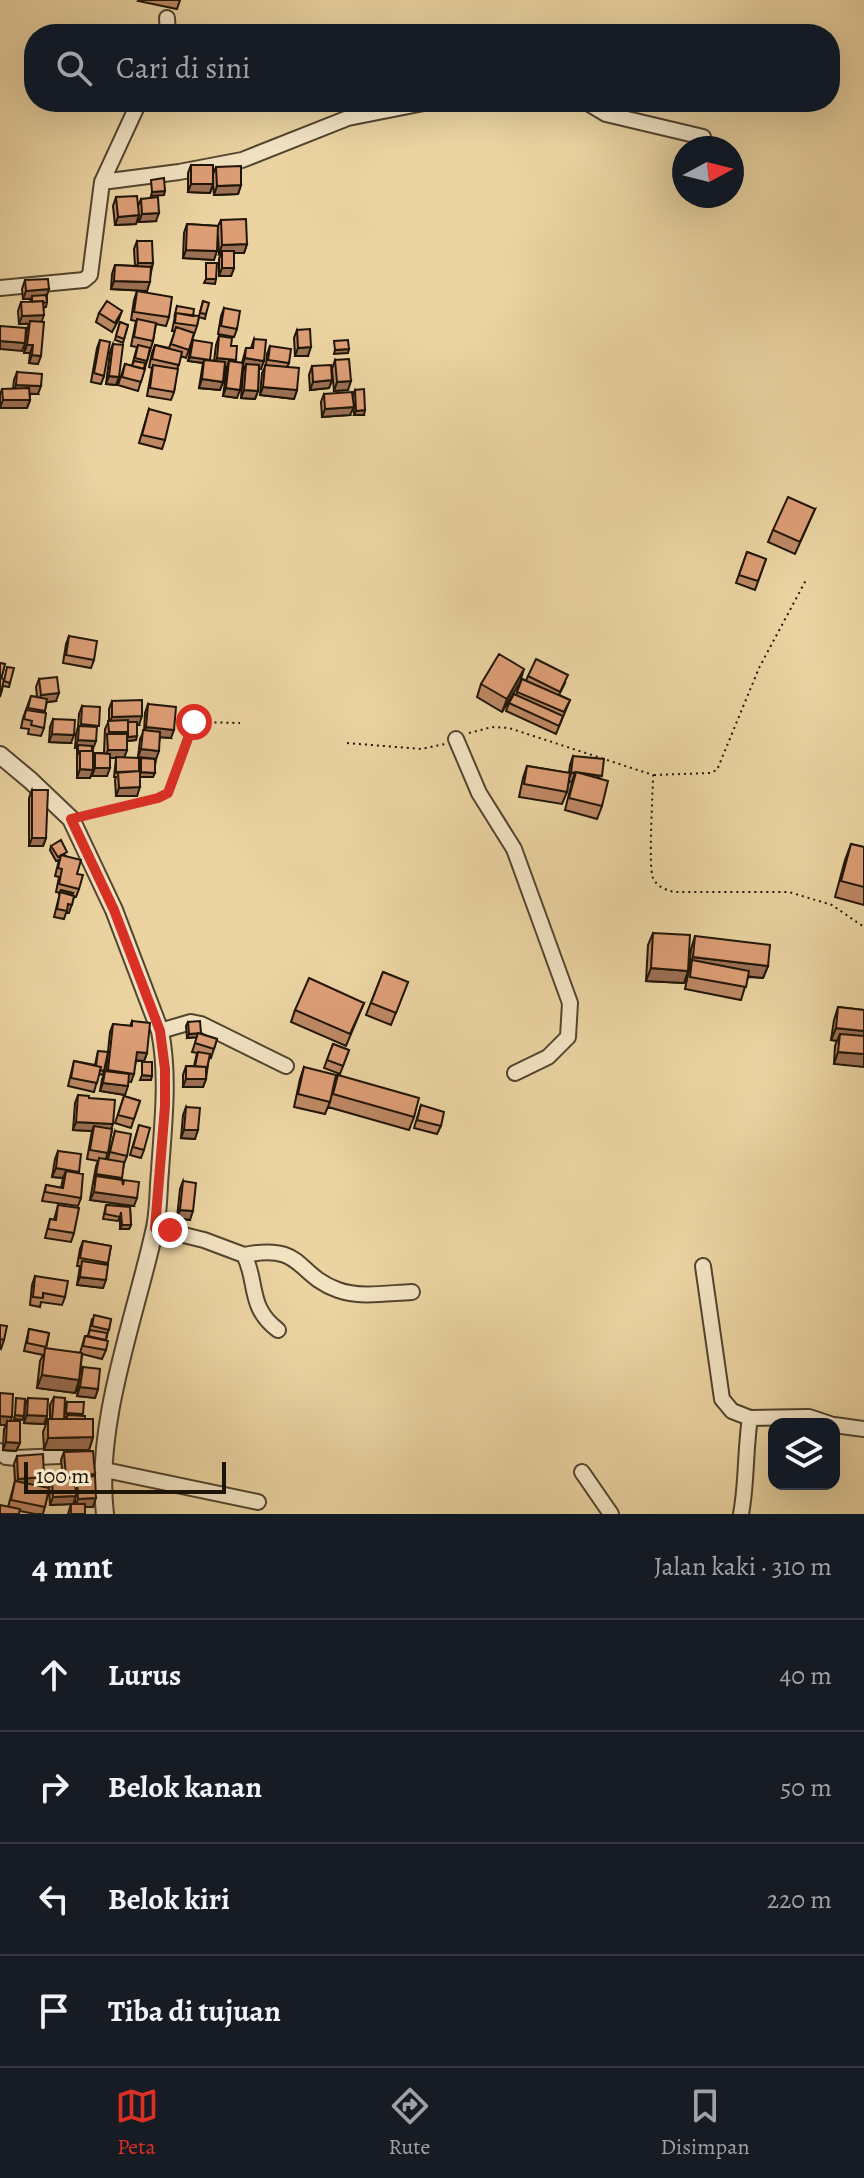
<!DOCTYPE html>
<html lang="id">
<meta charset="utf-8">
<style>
body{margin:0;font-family:Alegreya,serif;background:#242831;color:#f1f3f6}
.controls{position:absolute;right:24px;bottom:24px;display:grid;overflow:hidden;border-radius:16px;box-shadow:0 8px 32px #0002}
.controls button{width:72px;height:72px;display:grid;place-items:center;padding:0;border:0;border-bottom:2px solid #363941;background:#171b24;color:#f1f3f6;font:40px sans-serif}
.compass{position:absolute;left:672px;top:136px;width:72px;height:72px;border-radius:50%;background:#171b24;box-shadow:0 8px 32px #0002;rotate:83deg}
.scale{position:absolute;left:24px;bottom:20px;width:202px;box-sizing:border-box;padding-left:8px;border:4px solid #1f1507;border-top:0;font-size:22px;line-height:28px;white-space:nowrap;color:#1f1507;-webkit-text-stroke:6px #f2e3c3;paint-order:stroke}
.stop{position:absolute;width:24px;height:24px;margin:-18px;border:6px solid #d93025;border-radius:50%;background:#fff}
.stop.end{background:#d93025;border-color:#fff;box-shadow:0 2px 8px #0008}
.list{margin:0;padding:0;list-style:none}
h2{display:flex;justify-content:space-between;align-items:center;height:104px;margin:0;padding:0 32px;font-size:34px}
h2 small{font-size:26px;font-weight:400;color:#9ea1a6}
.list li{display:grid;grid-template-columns:52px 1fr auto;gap:24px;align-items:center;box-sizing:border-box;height:112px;padding:0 32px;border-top:2px solid #363941}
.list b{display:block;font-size:30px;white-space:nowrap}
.list em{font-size:26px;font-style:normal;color:#9ea1a6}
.icon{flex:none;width:44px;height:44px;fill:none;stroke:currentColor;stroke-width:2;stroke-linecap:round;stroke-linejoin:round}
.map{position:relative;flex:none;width:864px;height:1514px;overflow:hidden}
.search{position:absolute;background:#171b24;box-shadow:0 8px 32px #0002;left:24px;right:24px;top:24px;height:88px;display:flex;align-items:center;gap:20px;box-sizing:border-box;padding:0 28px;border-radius:32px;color:#9ea1a6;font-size:30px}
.sheet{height:552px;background:#171b24}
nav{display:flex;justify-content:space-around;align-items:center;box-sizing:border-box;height:112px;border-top:2px solid #363941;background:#171b24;font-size:22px;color:#9ea1a6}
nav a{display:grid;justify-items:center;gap:4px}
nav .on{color:#d93025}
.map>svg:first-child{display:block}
</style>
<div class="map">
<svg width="864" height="1514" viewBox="0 0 864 1514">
<rect width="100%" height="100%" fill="#ebd4a2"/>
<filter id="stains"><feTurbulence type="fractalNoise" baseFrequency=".0025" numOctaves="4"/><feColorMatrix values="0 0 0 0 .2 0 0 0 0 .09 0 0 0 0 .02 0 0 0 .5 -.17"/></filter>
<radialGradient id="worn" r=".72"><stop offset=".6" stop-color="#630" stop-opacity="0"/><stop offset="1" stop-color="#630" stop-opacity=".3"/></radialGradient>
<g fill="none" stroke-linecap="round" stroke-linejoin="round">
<!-- minor casing -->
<g stroke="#52452e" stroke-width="18">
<path id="minor" d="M167 18 168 34
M586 102 606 114 703 137
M102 182 139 102
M0 288 84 280 90 275 102 182 179 172 242 160 348 118 429 102
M456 739 479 793 514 849 570 1003 568 1037 548 1057 515 1073
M160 1031 191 1022 201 1024 286 1066
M155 1228 204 1240 244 1255C258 1281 247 1307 278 1330
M244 1255C305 1243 294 1274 338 1290 360 1298 388 1293 412 1292
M703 1266 722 1399 732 1411 750 1418
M834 1425 864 1429
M0 1451 6 1457 16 1458 81 1455
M105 1470 258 1502
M582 1472 611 1514
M741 1514C747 1482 745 1450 750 1418L809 1417 830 1424"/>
</g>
<!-- tertiary casing -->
<g stroke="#52452e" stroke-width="20">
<path id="tertiary" d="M0 755 30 780 71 819 114 910 160 1031C169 1077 163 1124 160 1171 158 1191 159 1213 154 1232 135 1318 94 1425 105 1514"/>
</g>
<!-- path -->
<path stroke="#1f1507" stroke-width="2" stroke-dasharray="2 4" stroke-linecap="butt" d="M469 733 492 727 509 728 653 775C653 794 648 866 653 878 657 887 666 890 674 892H789L832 905 864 927
M347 743 421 749 445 744
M654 775 710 773 717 770 759 668 806 580
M87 814 158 798 168 793 194 722 240 723"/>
<!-- minor -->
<use href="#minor" stroke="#f2e3c3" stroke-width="14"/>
<!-- tertiary -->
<use href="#tertiary" stroke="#f2e3c3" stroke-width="16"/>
</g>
<!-- wall -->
<path fill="#be8865" stroke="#1f1507" stroke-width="2" d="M139 0H180L177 9 138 1Z
M191 165 213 174 216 167 241 185 238 194 214 195 213 184 210 193 188 192V173Z
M116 197 138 206 141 199 156 221 139 222 138 216 136 224 115 225 113 206Z
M221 220 247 244 244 253H234V268L231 276H219V259L221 253 219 254 218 236 214 260 183 258 184 233 187 224 218 226Z
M137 241 153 263 147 291 111 289 112 274 115 265 135 266 134 249Z
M25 280 47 295V302L46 307H44L41 322 38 364 29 363 30 353H24L27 329 29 324H19L18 311 21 302H30L31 299H23L22 289Z
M137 291 169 317 166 326 156 324 153 341 138 391 118 385 125 364 132 366 137 347 131 346 136 321 131 320 134 300Z
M203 301 206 314 205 319 199 317 197 326 186 358 181 356 177 370 174 392 171 400 147 396 152 368 149 367 152 353 155 345 169 348 175 331H172L177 306 193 316H199Z
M224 308 237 329 234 337 218 334 221 316Z
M122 311 119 319 112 332 96 322 99 313Z
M120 322 128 325 123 343 115 340Z
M297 330 308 356H295L294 338Z
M219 336 231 346 236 360 235 362 242 363 246 348H251L254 339 261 369H259L258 391 255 399 241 398 243 372 245 367H243L237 398 223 396 227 367H225L223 382 220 390 199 388 203 363 188 361 193 340 210 360 214 361 216 345Z
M100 340 104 376 101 384 91 382 97 348Z
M113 344 119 377 116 385 106 384 110 352Z
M270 346 289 363 287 367 297 390 294 399 260 395 262 373 266 365 267 354Z
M335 360 348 390 334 391 332 369Z
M312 366 332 380 329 388 310 390 309 375Z
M17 372 38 394H30V400L27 408H0V395L2 389H13L14 380Z
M355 390 364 415H354L353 394Z
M324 394 350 415 322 417 321 402Z
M149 409 165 440 162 449 139 443Z
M815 509 795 554 768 542 773 530Z
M747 552 766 559 755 590 736 583Z
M69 636 94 660 91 668 63 663 66 644Z
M0 663 5 664 1 679 10 683 9 687 3 686 0 697Z
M528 676 565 683 559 695 570 700 556 734 506 711 509 703 516 695 522 679 526 681Z
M39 679 56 701 47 702 44 713V728L41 736 28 734 29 729 21 728 23 718 31 696 37 697 36 687Z
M520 682 502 712 477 697 481 684Z
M112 701 139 725H137L136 740 127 741V750L124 757 139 771 141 758H149L138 757 140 739 144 731 145 713 148 704 171 738 160 737 153 777H140L137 796H116L115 780 116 777H114L116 758H110L107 776H92V772L90 778H77V748H75L76 734 78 727 79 714 82 706 96 733 92 749 93 759 95 753H104L105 729 109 721V709Z
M53 719 71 743 49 742 50 727Z
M573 756 601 779 602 806 597 819 565 810 572 782 569 781 567 792 562 804 519 797 523 778 527 766 569 773 570 765Z
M32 790 46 838 43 846H29V798Z
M851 844 864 847V905L835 897 845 860Z
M51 846 66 856 77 874 79 889 76 897H74L69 913H66L64 919 54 917 60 893 56 892 59 877 55 876 59 860 56 861 50 850Z
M653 933 688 971 684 983 646 981 648 945Z
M695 936 768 966 763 978 748 977 741 1000 685 989 689 970 691 949Z
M383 972 408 982 391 1025 366 1015Z
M364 1003 346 1046 291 1022 295 1010Z
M838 1007 864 1010 834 1064 835 1046 837 1041 831 1040 834 1020Z
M132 1021 147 1053 144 1061H136L131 1082 128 1081 125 1095 100 1091 102 1079 106 1071 110 1032 113 1024 130 1026Z
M188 1022 201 1034 217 1039 211 1058 209 1057 206 1079 203 1087H183V1075L186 1066H194L197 1053 192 1052 197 1037 187 1038 186 1026Z
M333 1044 349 1050 340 1074 324 1068Z
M98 1051 104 1071 103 1075 99 1074 94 1092 68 1086 74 1061 95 1065Z
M304 1067 330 1102 325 1114 294 1107 300 1079Z
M338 1075 414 1117 409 1130 328 1107Z
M78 1095 89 1098 112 1129 106 1159H108L115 1131 127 1156 124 1164 121 1180 134 1206 90 1200 96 1166 98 1161 87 1159 92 1131 73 1130 75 1103Z
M124 1096 140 1101 131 1128 115 1123Z
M421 1105 441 1126 437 1134 414 1128Z
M186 1107 195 1139 181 1138 183 1115Z
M139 1125 144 1150 141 1158 130 1155Z
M58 1151 78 1174 81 1198 78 1206 42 1201 46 1185 61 1188 63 1178 52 1177 55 1159Z
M183 1181 190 1220 177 1218 180 1189Z
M58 1205 74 1233 71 1242 45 1238 50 1219 54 1220Z
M106 1205 130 1207 131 1225 129 1229H120V1217L118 1221 103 1219Z
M83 1241 111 1246 103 1288 77 1285 80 1266H77L80 1249Z
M35 1276 65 1297 62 1305 41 1302 40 1307 30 1305 32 1285Z
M92 1319H111L106 1340V1350L102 1359 82 1354 80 1374 83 1367 98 1389 95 1398 77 1396 79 1381 75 1393 37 1388 40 1361 43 1355 24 1351 29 1329 49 1333 46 1349 80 1353 85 1336H88Z
M0 1325 4 1340 1 1349 0 1348Z
M54 1397 64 1419 66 1417H64L67 1402 85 1419 93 1437 89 1450H44L43 1432 48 1419H50V1405Z
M28 1398 47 1416 44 1424 24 1423 25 1406Z
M10 1421 20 1443 16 1451 3 1450 4 1429 6 1425H0Z
M64 1452 95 1474 93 1507H85V1514H68L71 1504H75V1499L73 1504 50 1505 49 1490 43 1514H35L20 1511 8 1507 15 1481 14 1464 17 1456 44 1477 41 1486H38L49 1488 52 1480 63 1479 61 1460Z"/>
<!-- shaded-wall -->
<path fill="#9b6f53" stroke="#1f1507" stroke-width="2" d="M191 184H213L210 193 188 192Z
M241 185 238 194 214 195 217 186Z
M165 191 164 195 151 196 152 192Z
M159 213 156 221 139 222 142 214Z
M139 215 136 224 115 225 118 217Z
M247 244 244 253H222V251L221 253 219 254 222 245Z
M186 250 217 251 214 260 183 258Z
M138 263H153L150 271H135Z
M222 268H234L231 276H219Z
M206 279H216L215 284 204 283Z
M114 281 150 282 147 291 111 289Z
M49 289 46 298 23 299 26 291Z
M44 315 41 323 19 324 22 316Z
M0 341 25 343 22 351 0 349Z
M27 345H33L30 353H24Z
M311 347 308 356H295L298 348Z
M349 349 348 353 334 354 335 350Z
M32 355 41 356 38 364 29 363Z
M190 357 210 360H204L203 363 188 361Z
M217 358 236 360 233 368 229 361 227 367 214 366Z
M245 358 264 361 261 369 246 367V364L245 367H242Z
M109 376 119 377 116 385 106 384Z
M202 379 223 382 220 390 199 388Z
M332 380 329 388 310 390 313 382Z
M351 381 348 390 334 391 337 382Z
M16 385 41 386 38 394 13 393Z
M263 387 297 390 294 399 260 395Z
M226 388 240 390 237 398 223 396Z
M244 390 258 391 255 399 241 398Z
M3 400H30L27 408H0Z
M354 407 350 415 322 417 325 409Z
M365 410 364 415H354L356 411Z
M524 669 520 682 502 712 507 699Z
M59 693 56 701 37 703 41 695Z
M142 716 139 725H109L112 717Z
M146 727 174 730 171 738 143 736Z
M52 734 74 735 71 743 49 742Z
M137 736 136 740 126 741 128 737Z
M78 740 96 741 93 749 78 748V745L77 748H75Z
M141 749 159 751 156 759 138 757Z
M108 750H127L124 758H104Z
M95 768H110L107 776H92Z
M80 769 93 770 90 778H77Z
M141 772 155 773 153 777H139Z
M571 773H575L572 782 568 781Z
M140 787 137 796H116L119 788Z
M32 838H46L43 846H29Z
M693 957 768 966 763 978 691 970 692 960 688 970Z
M651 968 688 971 684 983 646 981Z
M836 1028 864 1031V1044L840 1034 837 1041 831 1040Z
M201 1033 200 1037 187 1038 189 1034Z
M137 1052 147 1053 144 1061 134 1060Z
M838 1052 864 1054V1067L834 1064Z
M108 1070 134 1074 131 1082 105 1078Z
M142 1075 152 1076 151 1080H140Z
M186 1079H206L203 1087H183Z
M103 1083 128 1086 125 1095 100 1091Z
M76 1122 113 1124 110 1132 94 1126 92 1131 73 1130Z
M184 1130H198L195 1139 181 1138Z
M56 1168 79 1172 76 1180 66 1171 63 1178 52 1177Z
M96 1174 122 1178 119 1186 95 1182Z
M94 1192 137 1198 134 1206 90 1200Z
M180 1210 193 1211 190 1220 177 1218Z
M122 1225H131L129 1229H120Z
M80 1277 106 1280 103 1288 77 1285Z
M42 1375 79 1380 75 1393 37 1388Z
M80 1387 98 1389 95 1398 77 1396Z
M15 1415 24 1416 22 1420 14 1419Z
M27 1415 47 1416 44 1424 24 1423Z
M0 1416 12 1417 9 1425 7 1421 6 1425H0Z
M93 1437 89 1450H44L48 1438Z
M6 1442 20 1443 16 1451 3 1450Z
M95 1474 92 1482 77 1477 74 1484 63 1485 66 1477Z
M44 1477 41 1486 15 1487 18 1479Z
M76 1496 73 1504 50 1505 53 1497Z
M96 1498 93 1507H75L78 1499Z"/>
<!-- building -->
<path fill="#dd9e76" stroke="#1f1507" stroke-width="2" d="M191 165H213V184H191Z
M241 166V185L217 186 216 167Z
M164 178 165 191 152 192 151 180Z
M137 196 139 215 118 217 116 197Z
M158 197 159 213 142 214 141 199Z
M246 219 247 244 222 245 221 220Z
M187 224 218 226 217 251 186 250Z
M137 241H152L153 263H138Z
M222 251H234V268H222Z
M206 263H217L216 279H206Z
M115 265 151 267 150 282 114 281Z
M48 279 49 289 26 291 25 280Z
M137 291 172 297 169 317 134 312Z
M46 295 47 302 43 303V301L32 302V296Z
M43 301 44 315 22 316 21 302Z
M107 301 122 311 115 323 99 313Z
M203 301 209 303 206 314 200 313Z
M177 306 194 309 193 316 176 313 175 314Z
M224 308 240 311 237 329 221 326Z
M176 313 199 316 197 326 175 323Z
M137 319 156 323 153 341 134 337Z
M30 321 44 322 41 356 32 355 33 345H27Z
M120 322 128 325 124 339 116 336Z
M0 326 26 328 25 343 0 341Z
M176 327 194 333 189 350 171 344Z
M310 329 311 347 298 348 297 330Z
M219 336 232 338 231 346H237L236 360 217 358Z
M254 339 266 340 264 361 245 358 246 348H253Z
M100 340 110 342 104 376 94 373Z
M193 340 212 343 210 360 190 357Z
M348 340 349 349 335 350 334 341Z
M113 344 123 345 119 377 109 376Z
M138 345 150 348 147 361 135 358Z
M155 345 182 352 179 365 152 359Z
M270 346 291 349 289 363 268 360Z
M349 359 351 381 337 382 335 360Z
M204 360 225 362 223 382 202 379Z
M134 361 145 363 144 369 132 366Z
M229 361 243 363 240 390 226 388Z
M125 364 145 369 141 382 122 377Z
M246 364 259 365 258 391 244 390Z
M153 365 178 369 174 392 150 388Z
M265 365 299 368 297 390 263 387Z
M331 365 332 380 313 382 312 366Z
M17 372 42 374 41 386 16 385Z
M29 388 30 400H3L2 389Z
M364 389 365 410 356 411 355 390Z
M352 392 354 407 325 409 324 394Z
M149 409 171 415 165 440 142 435Z
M788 497 815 509 800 542 773 530Z
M747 552 766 559 758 581 739 575Z
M69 636 97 641 94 660 66 655Z
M499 654 524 669 507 699 481 684Z
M536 659 568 675 560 692 528 676Z
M0 663 5 664 2 676H0Z
M7 667 14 668 10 683 4 681Z
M57 677 59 693 41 695 39 679Z
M0 678 4 679 1 693H0Z
M522 679 570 700 564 712 517 692Z
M514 694 563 716 559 726 509 703Z
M31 696 47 699 45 711 28 708Z
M142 700V716L112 717V701Z
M148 704 176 707 174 730 146 727Z
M82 706 100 707 99 726 81 724Z
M26 710 46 713 44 728 31 725 32 721 24 719Z
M53 719 75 720 74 735 52 734Z
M128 720V732H109L108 721Z
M128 722H137V736L128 737Z
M79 726 97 727 96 741 78 740Z
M143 730 160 732 159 751 141 749Z
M107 734H127V750H108Z
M78 745 92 746V751H80L78 754Z
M80 751H93V770L80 769Z
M95 753 110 754V768H95Z
M573 756 604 759 602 776 576 772 571 773Z
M116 757 139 758V771L116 773Z
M141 758 155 759V773L141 772Z
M527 766 570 773 567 792 524 784Z
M140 771V787L119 788 118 772Z
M576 772 608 781 602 806 569 798Z
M32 790H48L46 838H32Z
M61 840 67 852 58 857 51 846Z
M851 844 864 847V887L841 881Z
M61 855 81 860 77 874 83 875 79 889 59 884 62 869 58 868Z
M61 890 73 893 72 895 60 892 59 895Z
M60 892 74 896 72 905 68 904 67 911 57 909Z
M653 933 690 935 688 971 651 968Z
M695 936 770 945 768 966 693 957Z
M692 960 749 971 746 987 690 977Z
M383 972 408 982 396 1013 371 1003Z
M309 978 364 1003 350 1034 295 1010Z
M838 1007 864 1010V1031L836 1028Z
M132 1021 150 1023 147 1053 137 1052 134 1074 108 1070 113 1024 132 1026Z
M200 1021 201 1033 189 1034 188 1022Z
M198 1033 217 1039 214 1049 195 1043Z
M840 1034 864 1036V1054L838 1052Z
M333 1044 349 1050 343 1066 327 1060Z
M98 1051 108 1052 104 1071 100 1070 101 1067 96 1066Z
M198 1052 210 1054 207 1068 206 1067 195 1066Z
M74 1061 101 1067 97 1083 71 1078Z
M142 1062H152V1076L142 1075Z
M186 1066 206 1067V1079H186Z
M304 1067 336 1075 330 1102 298 1094Z
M105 1071 129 1074 128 1086 103 1083Z
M338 1075 419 1098 414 1117 333 1094Z
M78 1095 89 1096V1098L115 1100 113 1124 76 1122Z
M124 1096 140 1101 134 1119 118 1115Z
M421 1105 444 1112 441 1126 417 1120Z
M186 1107 200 1108 198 1130H184Z
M139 1125 150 1128 144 1150 133 1147Z
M94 1126 112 1129 108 1153 90 1150Z
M115 1131 131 1134 127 1156 110 1152Z
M58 1151 81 1154 79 1172 56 1168Z
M99 1158 124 1162 122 1178 96 1174Z
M66 1171 83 1174 81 1198 45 1192 46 1185 63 1188Z
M96 1176 122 1180 123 1185 124 1180 139 1182 137 1198 94 1192Z
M183 1181 196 1183 193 1211 180 1210Z
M58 1205 79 1208 74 1233 48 1229 50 1219 56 1220Z
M106 1205 130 1207 131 1225H122L121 1212 120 1217 105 1214Z
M83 1241 111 1246 108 1263 80 1258Z
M82 1261 108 1265 106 1280 80 1277Z
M35 1276 68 1281 65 1297 43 1293V1298L33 1297Z
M94 1315 111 1319 109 1330 92 1326Z
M0 1325 7 1326 4 1340 0 1339Z
M29 1329 49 1333 46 1347 27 1343Z
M90 1330 107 1333 106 1340 88 1336Z
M85 1336 108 1341 106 1350 83 1346Z
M45 1348 82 1353 79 1380 42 1375Z
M83 1367 100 1369 98 1389 80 1387Z
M0 1393 13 1394 12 1417 0 1416Z
M54 1397 65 1398 64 1419H52Z
M16 1398 25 1399 24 1416 15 1415Z
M28 1398 48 1399 47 1416 27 1415Z
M67 1402H84L83 1414 66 1413Z
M67 1415 85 1416V1419H67Z
M48 1419H93V1437L48 1438Z
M7 1421H20V1443L6 1442Z
M93 1451 95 1474 66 1477 64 1452Z
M43 1454 44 1477 18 1479 17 1456Z
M95 1476 96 1498 78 1499 77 1477Z
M75 1478 76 1496 53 1497 52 1480Z
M15 1481 49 1488 45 1507 11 1500Z
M71 1504H85V1514H71Z
M0 1505 20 1509 19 1514H0Z"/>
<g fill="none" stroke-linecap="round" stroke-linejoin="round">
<!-- route -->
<path stroke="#d93025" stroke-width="10" d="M170 1230 155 1228 165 1106V1069L160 1031 114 910 71 819 158 798 168 793 194 722"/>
</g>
<rect width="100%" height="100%" filter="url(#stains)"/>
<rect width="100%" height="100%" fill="url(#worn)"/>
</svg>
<div class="controls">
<button><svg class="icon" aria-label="layers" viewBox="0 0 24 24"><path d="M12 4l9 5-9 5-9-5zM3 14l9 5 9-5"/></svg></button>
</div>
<svg class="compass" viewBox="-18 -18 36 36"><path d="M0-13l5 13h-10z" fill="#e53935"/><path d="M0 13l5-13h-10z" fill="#9ea1a6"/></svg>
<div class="scale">100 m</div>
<div class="stop" style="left:194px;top:722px"></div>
<div class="stop end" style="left:170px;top:1230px"></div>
<div class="search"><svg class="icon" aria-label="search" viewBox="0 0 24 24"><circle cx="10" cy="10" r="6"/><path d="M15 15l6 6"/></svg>Cari di sini</div>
</div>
<section class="sheet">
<h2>4 mnt<small>Jalan kaki · 310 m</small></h2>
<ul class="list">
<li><svg class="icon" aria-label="ahead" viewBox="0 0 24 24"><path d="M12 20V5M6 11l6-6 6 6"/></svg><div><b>Lurus</b></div><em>40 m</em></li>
<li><svg class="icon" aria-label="right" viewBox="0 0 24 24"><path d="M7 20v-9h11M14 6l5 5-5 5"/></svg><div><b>Belok kanan</b></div><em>50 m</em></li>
<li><svg class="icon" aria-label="left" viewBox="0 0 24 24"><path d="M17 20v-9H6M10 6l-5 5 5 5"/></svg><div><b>Belok kiri</b></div><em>220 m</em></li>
<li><svg class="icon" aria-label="arrive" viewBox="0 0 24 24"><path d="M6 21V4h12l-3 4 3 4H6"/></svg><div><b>Tiba di tujuan</b></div></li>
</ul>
</section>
<nav>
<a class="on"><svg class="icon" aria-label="map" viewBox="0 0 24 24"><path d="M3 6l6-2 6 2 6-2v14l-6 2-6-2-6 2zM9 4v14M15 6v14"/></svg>Peta</a>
<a><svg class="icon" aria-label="directions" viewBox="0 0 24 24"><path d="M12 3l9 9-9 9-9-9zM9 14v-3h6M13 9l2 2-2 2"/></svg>Rute</a>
<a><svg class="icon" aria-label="saved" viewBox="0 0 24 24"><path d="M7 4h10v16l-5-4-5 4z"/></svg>Disimpan</a>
</nav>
